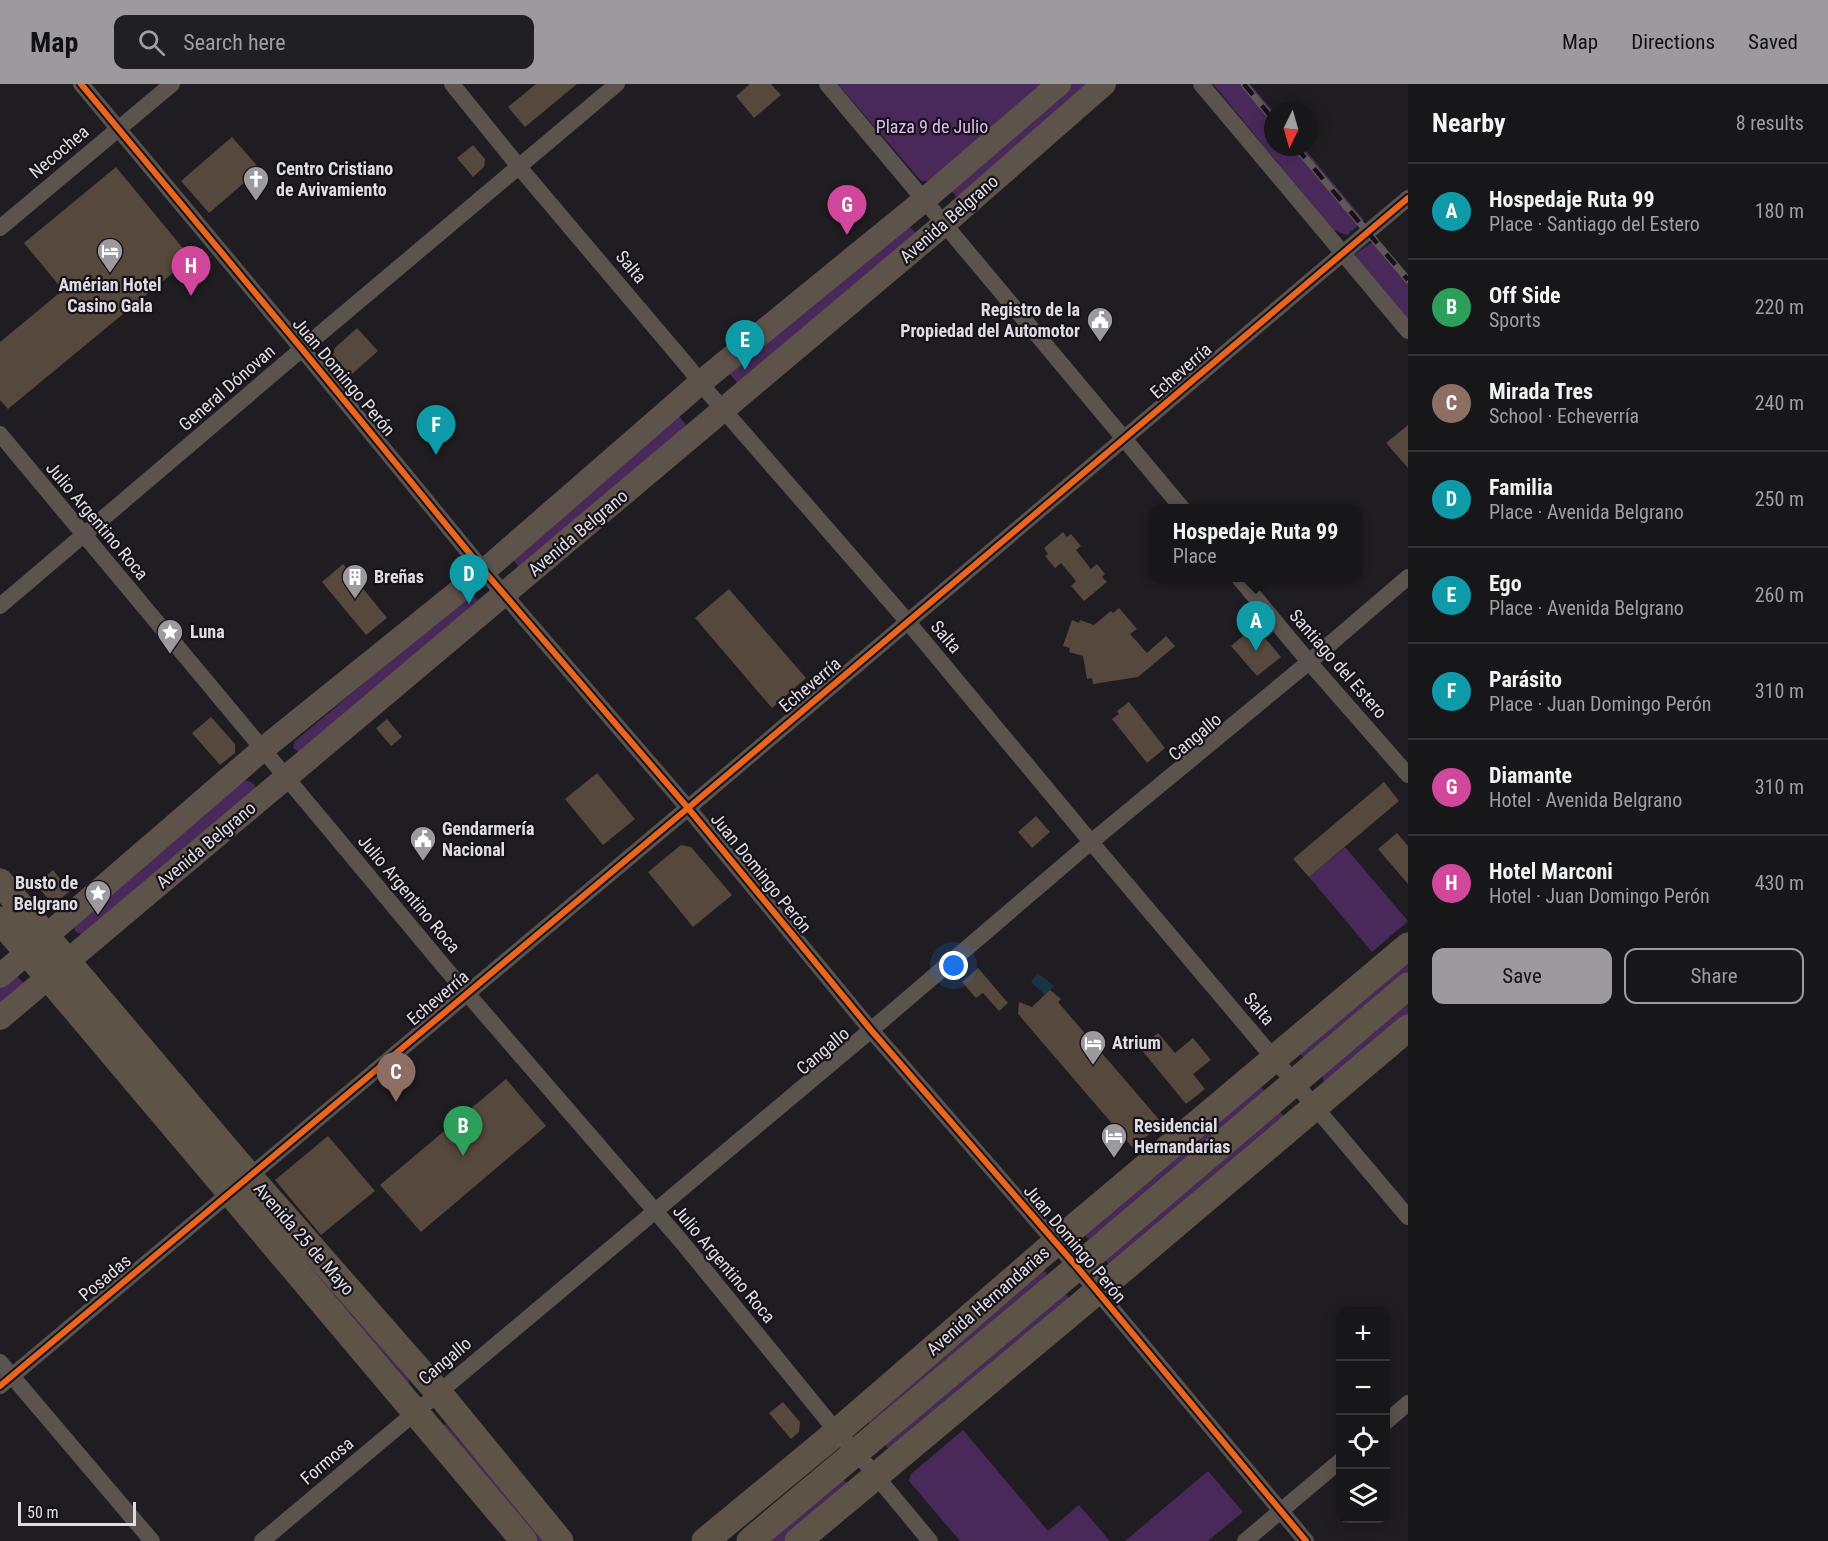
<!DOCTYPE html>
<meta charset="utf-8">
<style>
body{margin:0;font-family:"Roboto Condensed",sans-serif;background:#201f22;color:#f1f3f6}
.controls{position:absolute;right:18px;bottom:18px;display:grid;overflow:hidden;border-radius:12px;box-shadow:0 3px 15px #0003}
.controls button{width:54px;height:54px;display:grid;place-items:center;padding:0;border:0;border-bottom:2px solid #363538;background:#171619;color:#f1f3f6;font:30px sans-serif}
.compass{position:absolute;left:1264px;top:18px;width:54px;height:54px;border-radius:50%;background:#171619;box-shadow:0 3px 15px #0003;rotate:185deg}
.scale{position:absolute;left:18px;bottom:15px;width:118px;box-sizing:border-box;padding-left:6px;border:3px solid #e0dde2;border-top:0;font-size:16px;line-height:21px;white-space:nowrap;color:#e0dde2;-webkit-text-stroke:4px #17121a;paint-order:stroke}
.you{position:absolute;left:954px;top:882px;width:21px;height:21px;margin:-15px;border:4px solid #fff;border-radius:50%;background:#1a73e8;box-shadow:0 0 0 9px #1a73e833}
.badge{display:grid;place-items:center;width:39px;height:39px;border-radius:50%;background:#9c9a9e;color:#fff;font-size:20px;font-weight:700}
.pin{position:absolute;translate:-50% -50px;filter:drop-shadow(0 2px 3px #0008)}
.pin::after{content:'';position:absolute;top:32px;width:21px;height:18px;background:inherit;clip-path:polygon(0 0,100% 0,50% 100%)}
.popup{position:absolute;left:1149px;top:420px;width:213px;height:78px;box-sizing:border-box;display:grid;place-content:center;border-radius:12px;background:#171619;filter:drop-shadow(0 2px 4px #0005);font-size:20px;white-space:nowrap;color:#9e9fa2}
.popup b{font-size:22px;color:#f1f3f6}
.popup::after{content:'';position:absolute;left:50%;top:100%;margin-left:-12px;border:12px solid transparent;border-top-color:#171619}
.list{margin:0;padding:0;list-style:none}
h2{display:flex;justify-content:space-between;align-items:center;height:78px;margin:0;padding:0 24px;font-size:26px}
h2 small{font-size:20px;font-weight:400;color:#9e9fa2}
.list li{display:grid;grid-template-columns:39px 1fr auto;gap:18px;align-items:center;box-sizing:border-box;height:96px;padding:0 24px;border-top:2px solid #363538}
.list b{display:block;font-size:22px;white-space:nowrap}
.list p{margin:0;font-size:20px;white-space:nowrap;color:#9e9fa2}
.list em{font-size:20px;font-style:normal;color:#9e9fa2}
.actions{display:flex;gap:12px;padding:18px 24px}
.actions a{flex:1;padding:14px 0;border:2px solid #9c9a9e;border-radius:12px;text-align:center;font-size:21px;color:#9c9a9e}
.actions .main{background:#9c9a9e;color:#111}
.icon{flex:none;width:33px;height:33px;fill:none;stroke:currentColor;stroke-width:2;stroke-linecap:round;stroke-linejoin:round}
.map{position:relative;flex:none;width:1408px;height:1457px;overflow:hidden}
header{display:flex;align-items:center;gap:36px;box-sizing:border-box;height:84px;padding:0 30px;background:#9c9a9e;color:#111}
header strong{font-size:28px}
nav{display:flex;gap:33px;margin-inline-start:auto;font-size:21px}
.search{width:420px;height:54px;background:#201f22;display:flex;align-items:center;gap:15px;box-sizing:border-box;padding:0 21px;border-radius:12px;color:#9e9fa2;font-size:22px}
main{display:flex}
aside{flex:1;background:#171619}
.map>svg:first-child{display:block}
</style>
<header>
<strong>Map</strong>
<div class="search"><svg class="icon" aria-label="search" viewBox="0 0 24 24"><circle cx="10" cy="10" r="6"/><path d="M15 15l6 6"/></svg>Search here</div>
<nav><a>Map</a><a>Directions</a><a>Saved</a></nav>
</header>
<main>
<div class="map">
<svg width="1408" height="1457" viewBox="0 0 1408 1457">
<rect width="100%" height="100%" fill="#1f1d21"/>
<!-- green -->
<path fill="#49285a" d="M838 0H1047L935 97H921Z
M1067 0H1095L960 117 948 103Z
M1213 0H1250L1273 27V63H1303L1364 136 1347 151 1333 146Z
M909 142 917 150 740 302 728 288Z
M1377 155 1408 192V236L1356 174 1355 170Z
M676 329 689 344 520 484 511 474Z
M469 510 474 511 478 517 299 668 293 664 294 658Z
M244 696 251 698 257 704 85 853 75 847 74 839Z
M1345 763 1408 837 1372 868 1309 793Z
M1408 874V893L1305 975 1300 970Z
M16 891 24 899 0 923V902Z
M1408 915V934L1324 999 1321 988Z
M1258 1000 1268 1010 1092 1160 1083 1149Z
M1277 1025 1287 1035 1112 1184 1103 1174Z
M260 1118 409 1296V1300L256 1120Z
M1041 1183 1050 1194 873 1345 865 1334Z
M1063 1207 1073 1219 891 1369 883 1357Z
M446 1340 545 1457H537L442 1342Z
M963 1346 1048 1447 1079 1421 1110 1457H960L909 1397 911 1390Z
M1208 1387 1243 1428 1208 1457H1125Z
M841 1394 852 1403 789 1457H768Z"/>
<!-- water -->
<path fill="#183444" d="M1038 889 1054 902 1046 912 1031 898Z"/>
<!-- building -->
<path fill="#56483d" d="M536 0H577L525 43 508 23Z
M750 0H771L781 11 754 34 736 12Z
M232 53 260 85 209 129 181 97Z
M473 61 485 75 484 83 473 93 457 74Z
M116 83 191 174 8 325 0 316V258L63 206 24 159Z
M357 244 378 267 351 291 333 271 335 264Z
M1408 341V384L1386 359Z
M1063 448 1067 453 1071 450 1081 462 1076 466 1091 485 1097 480 1105 490 1102 493 1107 498 1084 517 1071 502 1076 497 1061 479 1055 484 1045 472 1048 470 1044 464Z
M343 480 387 534 366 551 322 498Z
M729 505 806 594 772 624 695 534Z
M1119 524 1137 545 1130 550 1147 569 1166 552 1175 562 1138 593 1093 600 1092 594 1087 595 1083 572 1069 568 1070 564 1063 562 1072 536 1079 539 1080 536 1094 541 1111 527 1113 529Z
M1255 542 1281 573 1257 592 1231 562Z
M1129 618 1165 664 1147 679 1112 635 1119 630 1117 627Z
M211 633 235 660V669L220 681 192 649Z
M387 635 402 653 391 662 376 644Z
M597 689 635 735 603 761 565 715Z
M1384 698 1399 717 1309 793 1293 775Z
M1036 732 1050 748 1032 764 1018 748Z
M1397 749 1408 762V800L1378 765Z
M681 761 691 763 732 811 693 843 648 788Z
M53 786 61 796 67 791 76 802 57 818H51L36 801Z
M978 884 1008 919 999 927 983 909 976 914 962 898Z
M1050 906 1061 915 1058 918 1162 1039 1133 1064 1018 930 1019 918 1032 923Z
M1158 949 1175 969 1193 954 1211 976 1193 990 1205 1005 1186 1020 1140 964Z
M506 995 546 1042 421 1148 380 1101Z
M328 1052 375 1107 321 1151 275 1096Z
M783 1318 800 1338 799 1348 791 1355 769 1329Z"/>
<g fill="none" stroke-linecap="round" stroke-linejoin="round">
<!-- street -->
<path stroke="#5b534d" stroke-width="16" d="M81 0 302 265 484 487 688 724 871 946 1077 1183 1306 1457
M452 0 520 84 690 285 700 299 908 538 1091 758 1408 1133
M827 0 1182 424
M1201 0 1408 247
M0 144 172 0
M0 350 446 885 681 1157 837 1348 856 1368 930 1457
M1239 494 1309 578 1408 691
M0 522 302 265 617 0
M0 1278 152 1457
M0 1302 688 724 1408 114
M1386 1338 1408 1319
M262 1457 871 946 1091 758 1309 578 1408 493
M1245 1457 1340 1377"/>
<!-- secondary -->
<path stroke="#5d534a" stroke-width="24" d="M0 892 263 665 484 487 700 299 923 117 1059 0
M0 934 944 140 1104 0"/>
<!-- primary -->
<path stroke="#5d5347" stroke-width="27" d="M0 798 249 1092 438 1308 560 1457
M0 836 524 1457
M705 1457 837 1348 1040 1172 1408 862
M750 1457 1062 1196 1408 902
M798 1457 1083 1219 1408 944"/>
<!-- rail casing -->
<g stroke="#5e5957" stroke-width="7">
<path id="rail" d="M1244 0 1273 35
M1296 63 1408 196"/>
</g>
<!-- rail -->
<use href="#rail" stroke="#17121a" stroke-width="4.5" stroke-dasharray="14" stroke-linecap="butt"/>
<!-- cycleway casing -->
<g stroke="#17121a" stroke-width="10">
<path id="cycleway" d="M81 0 302 265 484 487 688 724 871 946 1077 1183 1306 1457
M0 1302 688 724 1408 114"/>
</g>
<!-- cycleway -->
<use href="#cycleway" stroke="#eb651d" stroke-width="6"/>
</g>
<!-- icons -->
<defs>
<g id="church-pin" transform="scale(1.35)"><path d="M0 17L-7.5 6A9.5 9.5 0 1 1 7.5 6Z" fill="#9c9a9e" stroke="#17121a"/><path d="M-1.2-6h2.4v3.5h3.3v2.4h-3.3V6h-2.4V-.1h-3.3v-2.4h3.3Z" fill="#fff"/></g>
<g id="hotel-pin" transform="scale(1.35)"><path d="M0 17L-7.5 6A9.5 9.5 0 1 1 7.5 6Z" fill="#9c9a9e" stroke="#17121a"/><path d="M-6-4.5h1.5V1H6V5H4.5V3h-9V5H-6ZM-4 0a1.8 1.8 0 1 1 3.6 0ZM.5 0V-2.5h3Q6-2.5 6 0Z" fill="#fff"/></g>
<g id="civic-pin" transform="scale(1.35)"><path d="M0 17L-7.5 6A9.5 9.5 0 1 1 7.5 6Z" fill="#9c9a9e" stroke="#17121a"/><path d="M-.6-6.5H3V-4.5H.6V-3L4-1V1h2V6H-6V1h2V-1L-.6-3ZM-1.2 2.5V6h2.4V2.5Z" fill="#fff"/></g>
<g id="building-pin" transform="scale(1.35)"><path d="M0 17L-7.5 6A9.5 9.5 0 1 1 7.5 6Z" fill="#9c9a9e" stroke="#17121a"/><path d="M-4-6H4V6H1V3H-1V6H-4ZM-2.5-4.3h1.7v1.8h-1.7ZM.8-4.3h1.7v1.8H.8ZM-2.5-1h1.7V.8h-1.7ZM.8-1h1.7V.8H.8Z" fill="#fff"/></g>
<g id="sight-pin" transform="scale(1.35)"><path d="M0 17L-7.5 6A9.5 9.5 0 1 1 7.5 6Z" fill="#9c9a9e" stroke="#17121a"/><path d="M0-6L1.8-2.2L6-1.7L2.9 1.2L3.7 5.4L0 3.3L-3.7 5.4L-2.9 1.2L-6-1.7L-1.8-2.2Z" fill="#fff"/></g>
</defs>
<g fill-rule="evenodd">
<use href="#church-pin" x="256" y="95"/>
<use href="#hotel-pin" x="110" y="167"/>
<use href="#civic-pin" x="1100" y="236"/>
<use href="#building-pin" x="355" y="493"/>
<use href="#sight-pin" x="170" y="548"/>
<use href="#civic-pin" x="423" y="755"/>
<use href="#sight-pin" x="98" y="809"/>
<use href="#hotel-pin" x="1093" y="959"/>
<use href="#hotel-pin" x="1114" y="1052"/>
</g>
<g text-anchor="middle" stroke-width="4.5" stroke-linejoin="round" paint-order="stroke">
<!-- park labels -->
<g font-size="18" fill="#debaf5" stroke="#17121a">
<text x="932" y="49">Plaza 9 de Julio</text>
</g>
<!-- street labels -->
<g font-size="18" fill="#e0dde2" stroke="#17121a">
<text transform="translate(59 68) rotate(-40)" y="6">Necochea</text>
<text transform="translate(949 135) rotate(-41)" y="6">Avenida Belgrano</text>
<text transform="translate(631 183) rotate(50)" y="6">Salta</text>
<text transform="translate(1181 287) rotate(-41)" y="6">Echeverría</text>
<text transform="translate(344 293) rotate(50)" y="6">Juan Domingo Perón</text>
<text transform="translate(227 304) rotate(-41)" y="6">General Dónovan</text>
<text transform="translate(97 437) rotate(50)" y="6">Julio Argentino Roca</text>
<text transform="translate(578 449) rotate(-40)" y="6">Avenida Belgrano</text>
<text transform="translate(946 553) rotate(50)" y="6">Salta</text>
<text transform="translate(1338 580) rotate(49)" y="6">Santiago del Estero</text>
<text transform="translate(810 601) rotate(-40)" y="6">Echeverría</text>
<text transform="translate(1195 653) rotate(-40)" y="6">Cangallo</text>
<text transform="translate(206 761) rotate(-40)" y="6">Avenida Belgrano</text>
<text transform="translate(761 789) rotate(51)" y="6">Juan Domingo Perón</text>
<text transform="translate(409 810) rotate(50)" y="6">Julio Argentino Roca</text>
<text transform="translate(438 914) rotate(-40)" y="6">Echeverría</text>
<text transform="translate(1259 925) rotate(50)" y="6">Salta</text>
<text transform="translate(823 967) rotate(-40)" y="6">Cangallo</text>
<text transform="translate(304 1155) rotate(49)" y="6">Avenida 25 de Mayo</text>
<text transform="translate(1075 1160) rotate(50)" y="6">Juan Domingo Perón</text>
<text transform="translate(724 1180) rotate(50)" y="6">Julio Argentino Roca</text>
<text transform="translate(105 1194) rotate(-40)" y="6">Posadas</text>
<text transform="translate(988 1217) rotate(-41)" y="6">Avenida Hernandarias</text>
<text transform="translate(445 1277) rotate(-40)" y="6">Cangallo</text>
<text transform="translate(327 1377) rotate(-40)" y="6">Formosa</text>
</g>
<!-- poi labels -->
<g font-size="18" font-weight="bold" fill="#e0dde2" stroke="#17121a" text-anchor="start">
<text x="276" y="91">Centro Cristiano<tspan x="276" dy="21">de Avivamiento</tspan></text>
<text x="110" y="207" text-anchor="middle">Amérian Hotel<tspan x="110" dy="21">Casino Gala</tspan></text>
<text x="1080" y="232" text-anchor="end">Registro de la<tspan x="1080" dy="21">Propiedad del Automotor</tspan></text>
<text x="374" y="499">Breñas</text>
<text x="190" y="554">Luna</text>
<text x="442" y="751">Gendarmería<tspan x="442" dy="21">Nacional</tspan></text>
<text x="78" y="805" text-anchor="end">Busto de<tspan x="78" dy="21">Belgrano</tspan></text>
<text x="1112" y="965">Atrium</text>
<text x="1134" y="1048">Residencial<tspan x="1134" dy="21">Hernandarias</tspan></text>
</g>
</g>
</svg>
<div class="controls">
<button>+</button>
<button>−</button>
<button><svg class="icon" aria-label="locate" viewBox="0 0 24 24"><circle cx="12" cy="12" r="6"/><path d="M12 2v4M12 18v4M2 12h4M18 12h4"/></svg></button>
<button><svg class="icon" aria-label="layers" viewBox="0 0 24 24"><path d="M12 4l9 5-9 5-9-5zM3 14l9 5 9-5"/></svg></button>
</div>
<svg class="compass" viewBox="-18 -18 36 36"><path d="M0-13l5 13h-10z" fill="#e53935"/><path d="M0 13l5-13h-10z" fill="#9e9fa2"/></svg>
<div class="scale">50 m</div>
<div class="you"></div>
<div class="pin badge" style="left:1256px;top:567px;background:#0f9aa8">A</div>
<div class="popup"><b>Hospedaje Ruta 99</b>Place</div>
<div class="pin badge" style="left:463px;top:1072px;background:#2e9e5b">B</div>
<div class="pin badge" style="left:396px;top:1018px;background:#8d6e63">C</div>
<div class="pin badge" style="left:469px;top:520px;background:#0f9aa8">D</div>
<div class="pin badge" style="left:745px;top:286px;background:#0f9aa8">E</div>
<div class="pin badge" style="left:436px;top:371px;background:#0f9aa8">F</div>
<div class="pin badge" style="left:847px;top:151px;background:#d1479c">G</div>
<div class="pin badge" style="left:191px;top:212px;background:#d1479c">H</div>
</div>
<aside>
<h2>Nearby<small>8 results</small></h2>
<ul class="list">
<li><span class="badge" style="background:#0f9aa8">A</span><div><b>Hospedaje Ruta 99</b><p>Place · Santiago del Estero</p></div><em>180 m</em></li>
<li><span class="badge" style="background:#2e9e5b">B</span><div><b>Off Side</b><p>Sports</p></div><em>220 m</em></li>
<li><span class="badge" style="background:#8d6e63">C</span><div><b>Mirada Tres</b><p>School · Echeverría</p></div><em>240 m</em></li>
<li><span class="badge" style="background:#0f9aa8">D</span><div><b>Familia</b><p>Place · Avenida Belgrano</p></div><em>250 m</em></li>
<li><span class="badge" style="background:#0f9aa8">E</span><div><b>Ego</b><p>Place · Avenida Belgrano</p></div><em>260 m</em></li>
<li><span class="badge" style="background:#0f9aa8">F</span><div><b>Parásito</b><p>Place · Juan Domingo Perón</p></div><em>310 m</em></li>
<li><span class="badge" style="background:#d1479c">G</span><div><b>Diamante</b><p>Hotel · Avenida Belgrano</p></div><em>310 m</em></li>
<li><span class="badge" style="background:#d1479c">H</span><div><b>Hotel Marconi</b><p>Hotel · Juan Domingo Perón</p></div><em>430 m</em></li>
</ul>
<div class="actions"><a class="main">Save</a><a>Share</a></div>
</aside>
</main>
